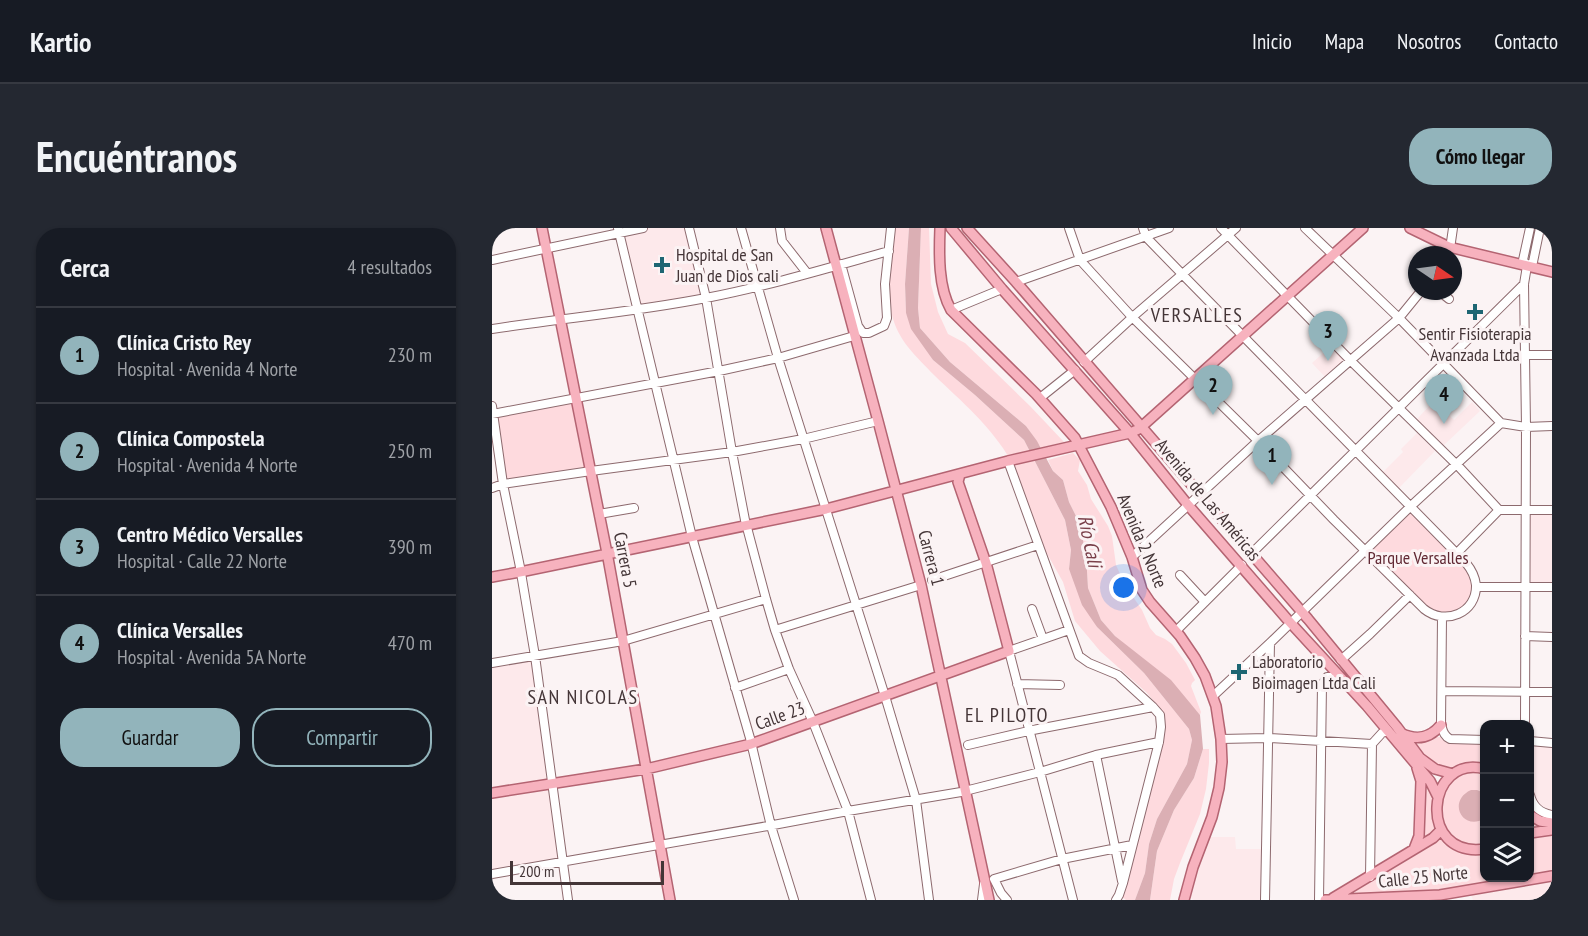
<!DOCTYPE html>
<html lang="es">
<meta charset="utf-8">
<style>
body{margin:0;font-family:"PT Sans Narrow",sans-serif;background:#242831;color:#f1f3f6}
.controls{position:absolute;right:18px;bottom:18px;display:grid;overflow:hidden;border-radius:12px;box-shadow:0 2px 4px #0004}
.controls button{width:54px;height:54px;display:grid;place-items:center;padding:0;border:0;border-bottom:2px solid #363941;background:#171b24;color:#f1f3f6;font:30px sans-serif}
.compass{position:absolute;left:916px;top:18px;width:54px;height:54px;border-radius:50%;background:#171b24;box-shadow:0 2px 4px #0004;rotate:103deg}
.scale{position:absolute;left:18px;bottom:15px;width:154px;box-sizing:border-box;padding-left:6px;border:3px solid #443537;border-top:0;font-size:16px;line-height:21px;white-space:nowrap;color:#443537;-webkit-text-stroke:4px #fbf3f4;paint-order:stroke}
.you{position:absolute;left:632px;top:360px;width:21px;height:21px;margin:-15px;border:4px solid #fff;border-radius:50%;background:#1a73e8;box-shadow:0 0 0 9px #1a73e833}
.badge{display:grid;place-items:center;width:39px;height:39px;border-radius:50%;background:#92b4bb;color:#111;font-size:20px;font-weight:700}
.pin{position:absolute;translate:-50% -50px;filter:drop-shadow(0 2px 3px #0008)}
.pin::after{content:'';position:absolute;top:32px;width:21px;height:18px;background:inherit;clip-path:polygon(0 0,100% 0,50% 100%)}
.list{margin:0;padding:0;list-style:none}
h2{display:flex;justify-content:space-between;align-items:center;height:78px;margin:0;padding:0 24px;font-size:26px}
h2 small{font-size:20px;font-weight:400;color:#9ea1a6}
.list li{display:grid;grid-template-columns:39px 1fr auto;gap:18px;align-items:center;box-sizing:border-box;height:96px;padding:0 24px;border-top:2px solid #363941}
.list b{display:block;font-size:22px;white-space:nowrap}
.list p{margin:0;font-size:20px;white-space:nowrap;color:#9ea1a6}
.list em{font-size:20px;font-style:normal;color:#9ea1a6}
.actions{display:flex;gap:12px;padding:18px 24px}
.actions a{flex:1;padding:14px 0;border:2px solid #92b4bb;border-radius:24px;text-align:center;font-size:21px;color:#92b4bb}
.actions .main{background:#92b4bb;color:#111}
.icon{flex:none;width:33px;height:33px;fill:none;stroke:currentColor;stroke-width:2;stroke-linecap:round;stroke-linejoin:round}
.map{position:relative;flex:none;width:1060px;height:672px;overflow:hidden;border-radius:24px}
header{display:flex;align-items:center;gap:36px;box-sizing:border-box;height:84px;padding:0 30px;background:#171b24;border-bottom:2px solid #363941}
header strong{font-size:28px}
nav{display:flex;gap:33px;margin-inline-start:auto;font-size:21px}
.intro{display:flex;align-items:center;justify-content:space-between;box-sizing:border-box;height:144px;padding:0 36px}
h1{margin:0;font-size:42px}
.button{padding:15px 27px;border-radius:24px;background:#92b4bb;color:#111;font-size:21px;font-weight:700}
main{display:flex;gap:36px;padding:0 36px}
aside{flex:1;background:#171b24;border-radius:24px;box-shadow:0 2px 4px #0004}
.map>svg:first-child{display:block}
</style>
<header>
<strong>Kartio</strong>
<nav><a>Inicio</a><a>Mapa</a><a>Nosotros</a><a>Contacto</a></nav>
</header>
<div class="intro"><h1>Encuéntranos</h1><a class="button">Cómo llegar</a></div>
<main>
<aside>
<h2>Cerca<small>4 resultados</small></h2>
<ul class="list">
<li><span class="badge">1</span><div><b>Clínica Cristo Rey</b><p>Hospital · Avenida 4 Norte</p></div><em>230 m</em></li>
<li><span class="badge">2</span><div><b>Clínica Compostela</b><p>Hospital · Avenida 4 Norte</p></div><em>250 m</em></li>
<li><span class="badge">3</span><div><b>Centro Médico Versalles</b><p>Hospital · Calle 22 Norte</p></div><em>390 m</em></li>
<li><span class="badge">4</span><div><b>Clínica Versalles</b><p>Hospital · Avenida 5A Norte</p></div><em>470 m</em></li>
</ul>
<div class="actions"><a class="main">Guardar</a><a>Compartir</a></div>
</aside>
<div class="map">
<svg width="1060" height="672" viewBox="0 0 1060 672">
<rect width="100%" height="100%" fill="#fbf3f4"/>
<!-- built -->
<path fill="#fde9eb" d="M151 0H197L214 70 145 82 127 5Z
M839 118 852 132 833 149 820 135Z
M980 174 988 183 951 218 925 191 940 175 951 186 954 184 962 192Z
M925 205 943 223 907 260 891 244 911 224 909 221Z
M1032 282H1060V359H1033Z
M43 428 71 633 0 646V435Z
M1038 513 1060 515V587L1052 585 1038 568Z
M718 609H743L744 621H774L773 672H701L699 670 697 667 704 640Z
M1060 648V672H981L977 662Z"/>
<!-- green -->
<path fill="#fedade" d="M403 0H417L413 56 414 85 441 132 483 167 532 212 573 292 579 322 577 341 605 399 652 445 697 501 700 512 695 536 665 591 657 616 653 645 643 672H634L630 669 670 514 673 496 670 485 665 477 655 465 608 423 583 393 571 354 549 315 519 233C500 199 469 173 442 147 425 129 406 113 400 87 394 59 401 28 403 0Z
M429 0H437L439 56 446 84 456 106 473 115 538 178 572 214 549 220 534 198 458 134 428 100 426 80Z
M83 171 99 243 11 256 1 186Z
M581 225 588 232 586 243 595 257 599 271 616 298 620 308 624 337 633 357 650 382 658 400 664 407 673 411 680 416 694 435 703 452 700 455 699 458 709 484 708 487 691 468 623 408 609 392 596 360 594 326 587 294 577 274 571 252 561 243 556 232Z
M919 278 980 344 983 366 970 383 942 387 873 323Z
M918 509H954L992 512 993 650H1038V587L1052 601 1060 602V648L948 667 839 671 922 622 927 608 924 535 946 568 961 547 937 537Z
M711 521H717V535L714 561 708 586 688 635 682 651 678 672H658L665 623 682 582 702 550Z"/>
<!-- water -->
<path fill="#dbafb4" d="M417 0H429L426 80 428 100 458 134 534 198 545 213 561 243 571 252 577 274 587 294 594 326 596 360 609 392 623 408 679 452 708 487 711 521 702 550 682 582 665 623 658 672H643L653 645 657 616 665 591 695 536 700 512 697 501 652 445 605 399 590 377 577 341 579 322 573 292 532 212 483 167 441 132 419 101 414 85 413 56Z
M979 562H985L992 565V591C970 603 955 573 979 562Z"/>
<g fill="none" stroke-linecap="round" stroke-linejoin="round">
<!-- minor casing -->
<g stroke="#8d6a6e" stroke-width="10">
<path id="minor" d="M126 0 200 309 258 510 279 598 302 672
M197 0 214 70 240 224 253 292 274 371 283 402 297 441 321 494 356 583 379 672
M249 0 286 130 393 468 424 572 437 672
M288 0 290 13 315 45
M577 0 588 32 640 89 763 210 842 292 932 381C953 398 985 385 984 357 983 348 979 341 974 335L690 46 654 9 651 0
M729 0 859 133 968 240 1007 282H1060
M813 0 907 90 1009 195 1034 199 1060 198
M953 27 959 14 961 0
M0 32 151 0
M349 36 366 98 371 105H377L392 98 395 90 393 56 399 0
M1035 38 1041 34 1048 0
M524 54 677 0
M947 63 957 71
M459 82 510 61
M0 101C71 90 143 84 214 70 276 58 336 40 397 23
M1033 127H1060
M592 134 644 86 744 0
M548 170 583 142
M0 178 11 256 28 339 43 428 76 672
M0 186 227 143 286 130 362 108
M516 233 587 428 597 435 626 447 661 479 668 487 669 499 667 514 631 655 627 667 624 672
M0 260 11 256 99 243 240 224 311 211 386 193
M107 286 142 280
M966 324 1007 282
M759 326 1032 56
M640 329 766 213 907 90 929 63
M688 347 713 374
M440 352 546 317
M984 359H1060
M540 381 551 411
M950 389 949 497C951 503 952 508 958 511L993 512
M283 402 429 357
M577 402 517 423 581 672
M684 403 750 337
M1033 408 1060 409
M849 432 878 406 918 367
M0 435 131 413 274 371
M525 456 568 457
M243 460 297 441
M950 463 1060 464
M721 468 778 415 919 278 1009 195
M1033 496 1034 199 1032 56 1035 38 1031 32 1038 0
M729 511 776 510 880 516 890 505 896 503
M1038 513 1060 515
M476 517 541 502 661 479
M604 527 630 653
M1038 567C1041 579 1048 585 1060 587
M0 646 276 598 356 583 469 564 548 544 604 527 667 514
M878 649 880 516
M490 672 492 656
M515 672 509 665 502 651 570 631 640 617
M773 672 778 415
M827 672 830 457 835 449H842L851 453"/>
</g>
<!-- major casing -->
<g stroke="#b46472" stroke-width="12">
<path id="major" d="M50 0 116 330 178 672
M334 0 386 193 429 357 497 672
M448 0C447 26 446 59 459 82L544 166 583 210 619 279 640 329 650 362 658 374 688 408 703 430 713 448 724 478 729 511 730 534 727 560 720 589 701 639 692 672
M459 0 510 61 638 205 696 277 795 391 875 478 938 553 946 569
M475 0 524 54 816 391 905 499 928 530 943 541 961 546
M918 0 957 19 1060 44
M0 349 33 343 334 281 516 233 638 205 647 201 871 0
M909 505C925 513 938 510 949 497
M993 541C934 525 924 631 993 621
M0 565 154 541 259 516 517 423 494 335 466 254 468 246
M1038 587 1048 593 1060 595
M1038 605 1060 602
M922 621 927 608 929 553 925 540
M841 670 941 610 949 602
M833 672 948 667 1060 648"/>
</g>
<!-- minor -->
<use href="#minor" stroke="#fff" stroke-width="8"/>
<!-- major -->
<use href="#major" stroke="#f7b2be" stroke-width="9"/>
</g>
<!-- markers -->
<g fill="#1d6673" stroke="#fbf3f4" stroke-width="2">
<path d="M167 28h6v6h6v6h-6v6h-6v-6h-6v-6h6z"/>
<path d="M980 75h6v6h6v6h-6v6h-6v-6h-6v-6h6z"/>
<path d="M744 435h6v6h6v6h-6v6h-6v-6h-6v-6h6z"/>
</g>
<g text-anchor="middle" stroke-width="6" stroke-linejoin="round" paint-order="stroke">
<!-- poi labels -->
<g font-size="18" fill="#443537" stroke="#fbf3f4" text-anchor="start">
<text x="184" y="33">Hospital de San<tspan x="184" dy="21">Juan de Dios cali</tspan></text>
<text x="983" y="112" text-anchor="middle">Sentir Fisioterapia<tspan x="983" dy="21">Avanzada Ltda</tspan></text>
<text x="760" y="440">Laboratorio<tspan x="760" dy="21">Bioimagen Ltda Cali</tspan></text>
</g>
<!-- street labels -->
<g font-size="18" fill="#443537" stroke="#fbf3f4">
<text transform="translate(716 272) rotate(50)" y="6">Avenida de Las Américas</text>
<text transform="translate(650 313) rotate(67)" y="6">Avenida 2 Norte</text>
<text transform="translate(439 330) rotate(75)" y="6">Carrera 1</text>
<text transform="translate(133 332) rotate(79)" y="6">Carrera 5</text>
<text transform="translate(288 488) rotate(-20)" y="6">Calle 23</text>
<text transform="translate(931 649) rotate(-6)" y="6">Calle 25 Norte</text>
</g>
<!-- park labels -->
<g font-size="18" fill="#612934" stroke="#fbf3f4">
<text x="926" y="336">Parque Versalles</text>
</g>
<!-- neighbourhood labels -->
<g font-size="20" letter-spacing="1.5" fill="#443537" stroke="#fbf3f4">
<text x="705" y="94">VERSALLES</text>
<text x="91" y="476">SAN NICOLAS</text>
<text x="515" y="494">EL PILOTO</text>
</g>
<!-- water labels -->
<g font-size="20" font-style="italic" fill="#793f49" stroke="#fbf3f4">
<text transform="translate(598 313) rotate(78)" y="7">Río Cali</text>
</g>
</g>
</svg>
<div class="controls">
<button>+</button>
<button>−</button>
<button><svg class="icon" aria-label="layers" viewBox="0 0 24 24"><path d="M12 4l9 5-9 5-9-5zM3 14l9 5 9-5"/></svg></button>
</div>
<svg class="compass" viewBox="-18 -18 36 36"><path d="M0-13l5 13h-10z" fill="#e53935"/><path d="M0 13l5-13h-10z" fill="#9ea1a6"/></svg>
<div class="scale">200 m</div>
<div class="you"></div>
<div class="pin badge" style="left:780px;top:257px">1</div>
<div class="pin badge" style="left:721px;top:187px">2</div>
<div class="pin badge" style="left:836px;top:133px">3</div>
<div class="pin badge" style="left:952px;top:196px">4</div>
</div>
</main>
